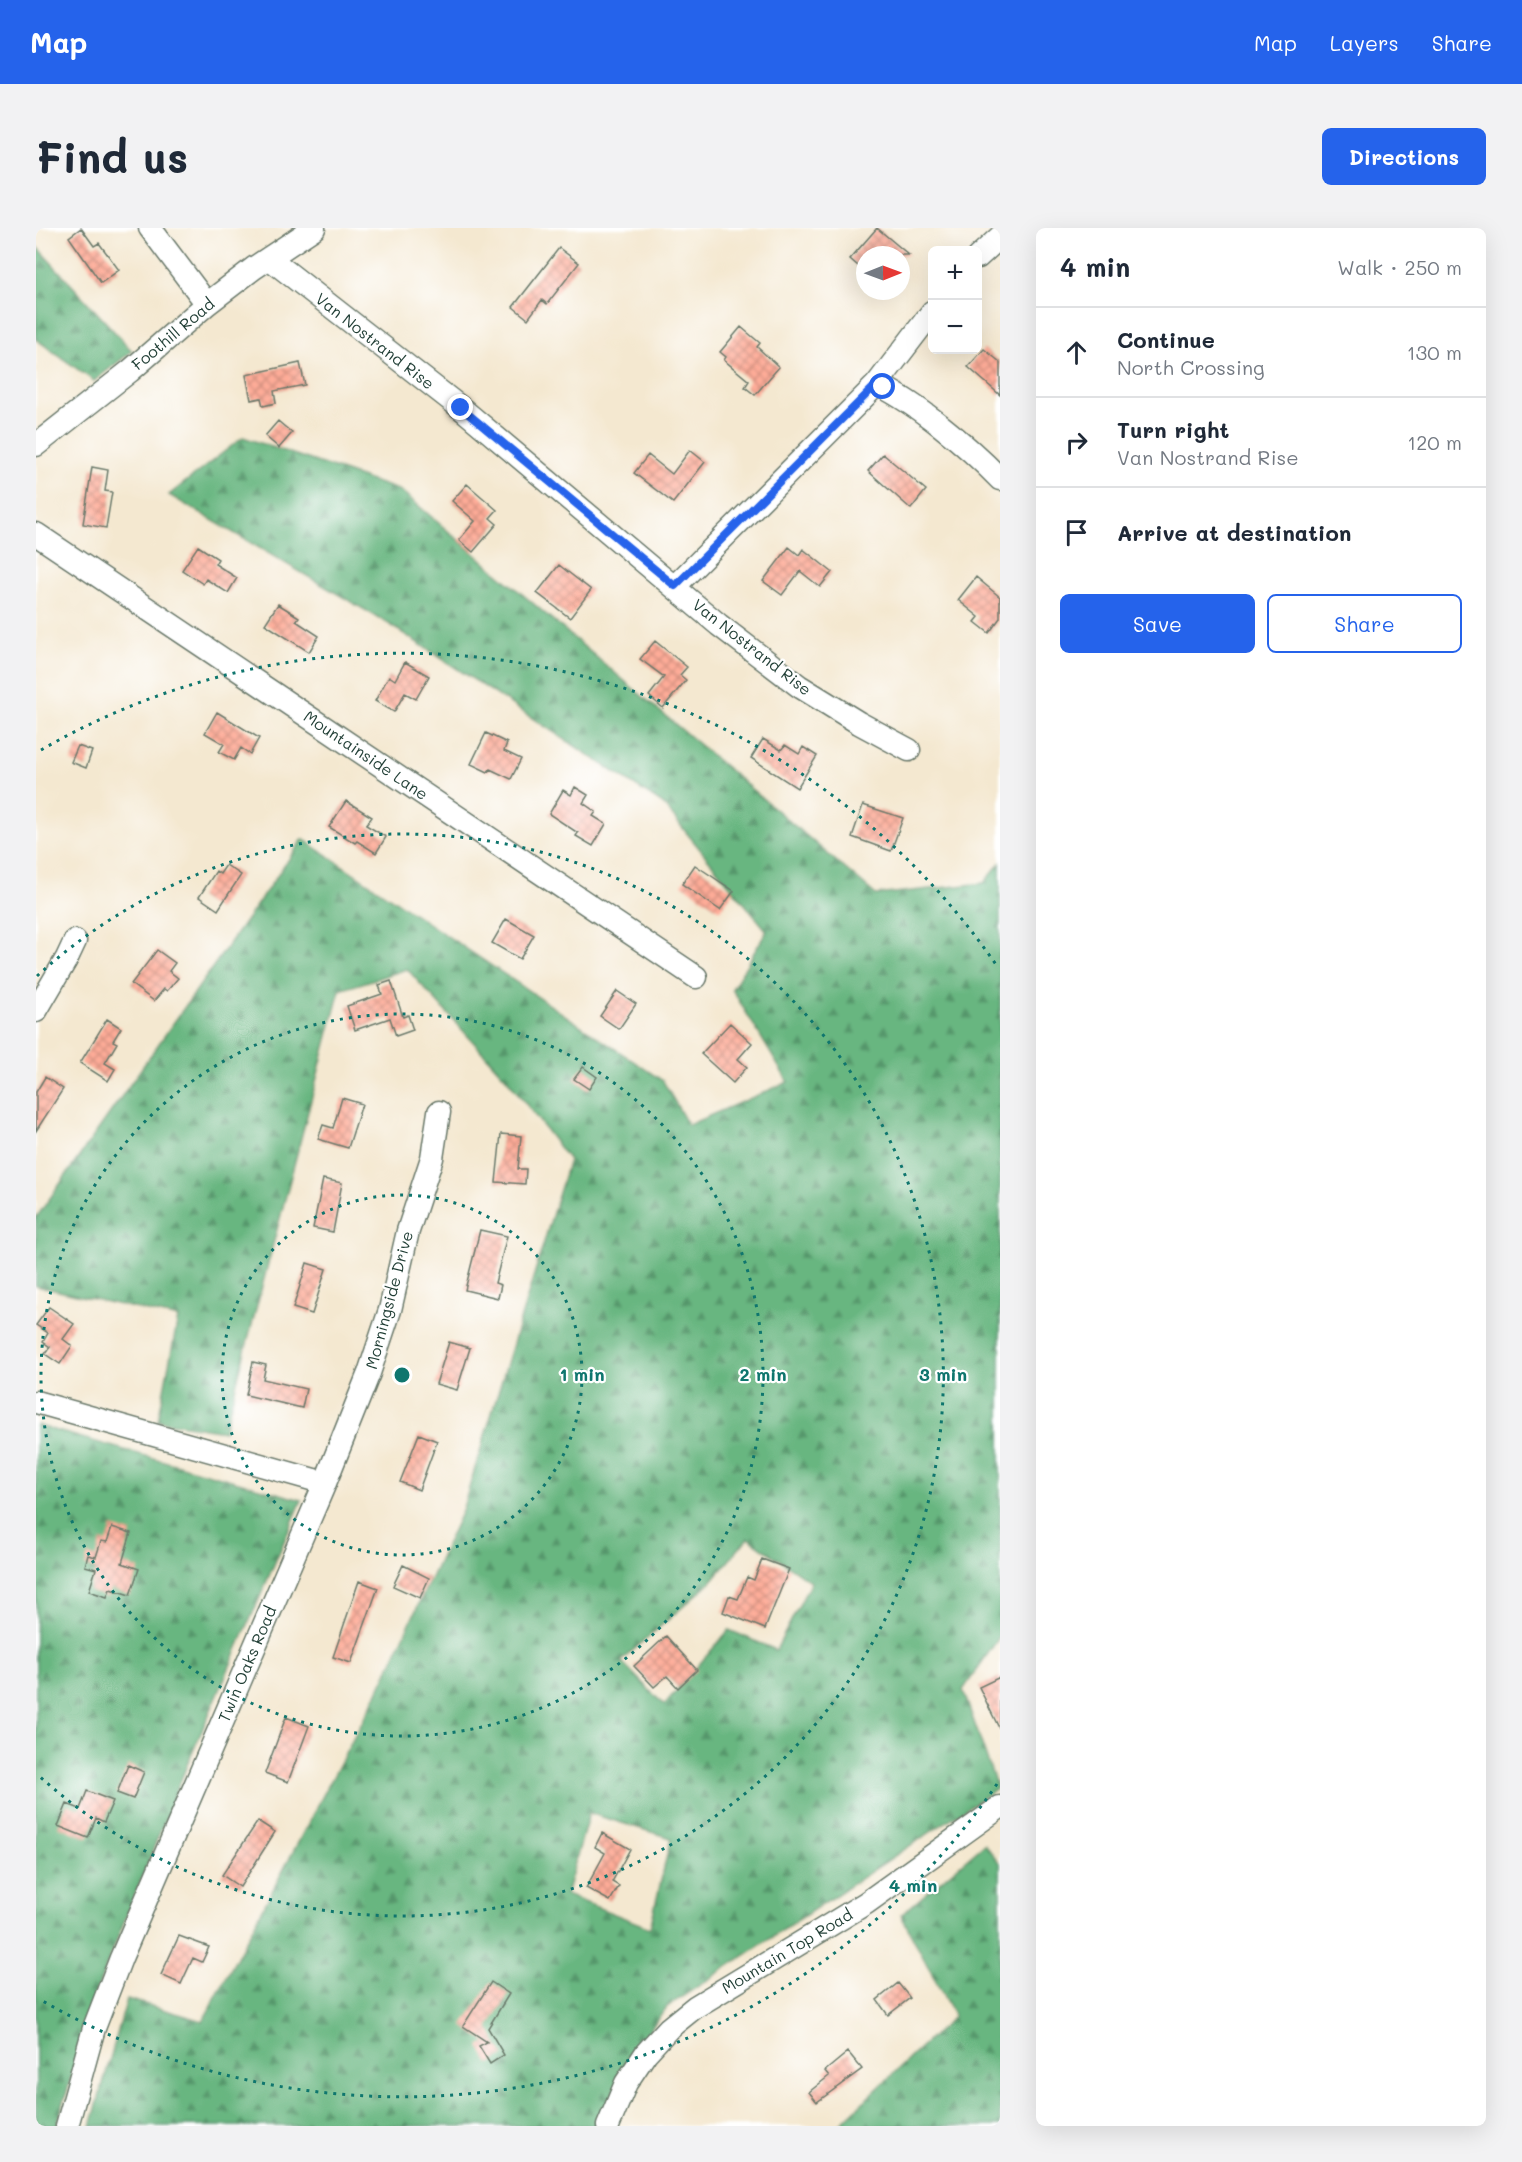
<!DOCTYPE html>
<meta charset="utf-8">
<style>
body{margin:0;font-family:Mali,sans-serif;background:#f2f2f3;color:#1f2937}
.controls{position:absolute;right:18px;top:18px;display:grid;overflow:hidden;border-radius:9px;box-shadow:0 6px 24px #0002}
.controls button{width:54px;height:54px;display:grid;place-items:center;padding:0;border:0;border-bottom:2px solid #e0e1e3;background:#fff;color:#1f2937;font:30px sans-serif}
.compass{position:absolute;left:820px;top:18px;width:54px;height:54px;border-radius:50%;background:#fff;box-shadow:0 6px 24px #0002;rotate:89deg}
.stop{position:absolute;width:18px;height:18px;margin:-14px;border:4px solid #2563eb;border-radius:50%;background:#fff}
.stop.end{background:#2563eb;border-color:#fff;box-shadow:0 2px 6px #0008}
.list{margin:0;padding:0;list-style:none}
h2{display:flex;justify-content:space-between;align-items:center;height:78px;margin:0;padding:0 24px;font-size:26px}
h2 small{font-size:20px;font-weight:400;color:#747a83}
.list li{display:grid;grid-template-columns:39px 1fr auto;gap:18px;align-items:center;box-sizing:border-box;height:90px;padding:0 24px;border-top:2px solid #e0e1e3}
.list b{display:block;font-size:22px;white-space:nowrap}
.list p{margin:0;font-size:20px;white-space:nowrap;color:#747a83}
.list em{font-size:20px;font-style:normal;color:#747a83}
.actions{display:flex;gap:12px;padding:18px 24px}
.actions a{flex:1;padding:14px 0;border:2px solid #2563eb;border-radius:9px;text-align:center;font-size:21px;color:#2563eb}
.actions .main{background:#2563eb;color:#fff}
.icon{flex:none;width:33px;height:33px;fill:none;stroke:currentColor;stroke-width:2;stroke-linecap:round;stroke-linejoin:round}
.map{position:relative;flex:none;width:964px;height:1898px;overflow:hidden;border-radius:9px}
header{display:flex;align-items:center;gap:36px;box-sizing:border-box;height:84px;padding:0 30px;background:#2563eb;color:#fff}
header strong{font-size:28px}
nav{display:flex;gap:33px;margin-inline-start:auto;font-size:21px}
.intro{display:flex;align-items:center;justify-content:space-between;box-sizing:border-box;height:144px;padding:0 36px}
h1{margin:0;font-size:42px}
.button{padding:15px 27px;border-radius:9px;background:#2563eb;color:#fff;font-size:21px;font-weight:700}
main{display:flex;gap:36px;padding:0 36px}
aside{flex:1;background:#fff;border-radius:9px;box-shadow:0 6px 24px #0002}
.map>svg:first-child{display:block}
</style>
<header>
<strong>Map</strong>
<nav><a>Map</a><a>Layers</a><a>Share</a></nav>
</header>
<div class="intro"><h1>Find us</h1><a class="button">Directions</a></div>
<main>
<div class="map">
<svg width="964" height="1898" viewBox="0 0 964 1898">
<defs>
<pattern id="forest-firs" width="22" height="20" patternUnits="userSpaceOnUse" patternTransform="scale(1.5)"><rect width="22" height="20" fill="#68b680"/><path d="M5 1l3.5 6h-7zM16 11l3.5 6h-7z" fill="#55956a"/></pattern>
<pattern id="building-cross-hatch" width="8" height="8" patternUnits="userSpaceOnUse" patternTransform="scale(1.5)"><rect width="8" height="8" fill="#feac98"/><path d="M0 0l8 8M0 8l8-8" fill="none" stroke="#cd8d7d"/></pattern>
</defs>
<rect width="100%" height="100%" fill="#fff"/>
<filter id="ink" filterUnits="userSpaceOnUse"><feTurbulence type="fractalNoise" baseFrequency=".0167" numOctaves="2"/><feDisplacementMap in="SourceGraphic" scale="12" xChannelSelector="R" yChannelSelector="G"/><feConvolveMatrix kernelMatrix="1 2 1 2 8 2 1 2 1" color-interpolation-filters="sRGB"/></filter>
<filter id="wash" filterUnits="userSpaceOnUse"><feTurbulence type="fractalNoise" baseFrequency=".008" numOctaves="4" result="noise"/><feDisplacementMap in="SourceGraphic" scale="24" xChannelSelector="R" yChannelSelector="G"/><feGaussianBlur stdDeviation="1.35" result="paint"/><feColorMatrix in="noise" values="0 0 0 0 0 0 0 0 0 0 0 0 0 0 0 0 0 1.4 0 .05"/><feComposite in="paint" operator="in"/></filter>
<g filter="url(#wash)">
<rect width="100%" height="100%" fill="#f4e8d0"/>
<!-- forest -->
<path fill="url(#forest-firs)" stroke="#447a5a" stroke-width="1.5" fill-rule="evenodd" d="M0 18 96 123 58 153 0 111Z
M207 209 365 263 840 667 948 655 964 635V1408L927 1462 961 1560 631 1779 593 1829 563 1898H55L91 1771 167 1793 341 1466 426 1283 533 932 471 851 371 741 304 762 188 1203 122 1193 142 1090 0 1058V990L267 611 627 853 652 897 752 854 696 761 731 703 627 576 353 396 133 267ZM712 1310 775 1354 740 1422 693 1402 628 1477 585 1433 674 1355ZM553 1585 635 1610 614 1700 530 1667Z
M0 1197 266 1272 151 1537 59 1766 21 1898H0Z
M948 1616 964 1635V1898H802L918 1788 865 1687Z"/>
<g id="blocks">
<!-- building -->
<path fill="url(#building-cross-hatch)" d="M45 0 58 18 63 15 83 42 65 55 33 9Z
M841 0 873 27H829V44L814 31Z
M523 20 543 35 511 76 506 72 492 91 477 79Z
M705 99 724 115 721 119 743 139 719 167 709 159 713 153 688 132 690 129 684 124Z
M948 121 964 134V167L932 139Z
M264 135 269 157 238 163 240 175 227 178 225 170 215 172 210 147Z
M242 193 256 205 243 220 229 208Z
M654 222 669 234 637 275 598 245 612 227 636 246Z
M847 226 890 262 875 281 832 243Z
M56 239 72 242 69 263 76 264 70 300 47 296Z
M431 256 461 282 454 290 461 296 437 324 423 312 439 293 416 273Z
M162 318 182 331 179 336 201 350 192 365 170 351 167 356 146 342Z
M753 319 763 327 767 321 796 344 784 359 764 343 746 367 727 353Z
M523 337 555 362 534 390 501 365Z
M940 349 964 369V390L953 405 939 394 943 389 922 372Z
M242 376 263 389 260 393 283 408 273 424 229 396Z
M619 413 651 439 644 447 650 452 627 480 613 468 628 449 604 431Z
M369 434 393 448 380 471 369 465 358 484 339 473 353 448 359 452Z
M181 484 223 510 214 526 205 520 198 532 183 524 188 516 169 505Z
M450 505 471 515 468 523 485 531 475 551 454 541 452 544 435 536Z
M727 511 745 522 749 517 763 526 767 519 781 528 761 560 715 530Z
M42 518 56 523 50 540 35 534Z
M539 559 552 567 547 575 560 584 557 588 570 596 557 618 540 608 542 605 513 586 527 562 535 567Z
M310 573 336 589 330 597 350 609 340 625 321 613 319 615 293 599Z
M827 577 867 590 855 623 816 609Z
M190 637 205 647 182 682 163 669 180 643 184 646Z
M659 637 698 663 684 682 646 656Z
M470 691 498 707 484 731 456 715Z
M121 722 139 735 133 743 142 750 131 763 128 761 118 773 95 756Z
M355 753 367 789 372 787 377 802 360 808 354 790 319 802 311 778 346 766 343 757Z
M581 763 600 776 583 801 564 788Z
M71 791 85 800 77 813 81 815 69 835 79 841 72 853 44 835Z
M694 795 716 815 702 831 711 839 697 855 665 826Z
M547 839 561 849 553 861 538 851Z
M9 849 27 861 0 903V864Z
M306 870 326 876 312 920 282 911 287 897 297 900Z
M465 906 485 908 482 941H490L489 956 460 954Z
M287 951 306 955 297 1004 277 1000Z
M444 1002 471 1008 459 1055 465 1057 462 1070 429 1062Z
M271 1035 290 1041 276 1086 257 1080Z
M13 1079 38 1096 27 1111 36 1118 24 1136 9 1126 14 1119 7 1114 12 1105 0 1097Z
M413 1114 434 1120 421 1162 400 1156Z
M217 1134 230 1137 227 1151 270 1161 266 1180 210 1167Z
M383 1206 401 1213 383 1262 364 1254Z
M76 1299 95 1305 86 1335 103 1341 94 1367 74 1361 71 1369 53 1363 60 1341 49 1338 52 1327 60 1329 65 1313 71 1314Z
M726 1331 753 1341 729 1401 687 1384 693 1368 702 1371 711 1349 718 1352Z
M367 1337 393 1350 384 1370 357 1358Z
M323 1353 342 1360 315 1435 297 1429Z
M630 1408 661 1442 642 1460 631 1448 618 1459 598 1438Z
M964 1449V1502L943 1459Z
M250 1489 273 1498 252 1554 229 1545Z
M92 1537 108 1544 97 1571 81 1565Z
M51 1563 77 1573 68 1594 60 1590 52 1610 22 1598 31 1576 44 1581Z
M222 1593 239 1604 204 1659 186 1647Z
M566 1605 594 1621 576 1654 583 1658 574 1673 550 1660 569 1625 559 1619Z
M143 1708 173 1719 166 1734 157 1730 145 1756 125 1747Z
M455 1754 473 1766 452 1800 468 1827 454 1836 443 1818 451 1814 427 1798Z
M862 1755 874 1770 852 1787 841 1772Z
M812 1824 826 1841 781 1874 773 1864 793 1848 789 1843Z"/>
</g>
</g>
<g filter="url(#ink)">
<use href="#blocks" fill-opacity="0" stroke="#6a796b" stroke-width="1.5"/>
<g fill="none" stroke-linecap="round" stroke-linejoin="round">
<!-- minor casing -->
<g stroke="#6a796b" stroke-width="25">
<path id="minor" d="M114 0 171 76
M942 29 964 9
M233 30 425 180 683 397 763 458 823 495 873 522
M841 156C882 176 932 218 964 251
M0 217 94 143 171 76 218 40 278 0
M0 306 660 749
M639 358 841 156 896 84
M0 783 31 730 39 713
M0 1174 289 1255
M31 1898 58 1800 85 1730 289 1255 333 1145 354 1082 372 1003 396 930 403 884
M572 1898 590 1855 610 1825 633 1800 659 1779 830 1675 964 1579"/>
</g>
<!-- minor -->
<use href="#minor" stroke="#fff" stroke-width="22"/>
</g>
</g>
<g fill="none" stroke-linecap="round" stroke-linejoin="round" filter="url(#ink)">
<!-- route -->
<path stroke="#2563eb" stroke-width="8" d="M425 180 639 358 841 156 847 159"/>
</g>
<!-- distance rings -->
<g fill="none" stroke="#0f766e" stroke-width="3" stroke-dasharray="3 6">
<circle cx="366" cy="1147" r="180"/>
<circle cx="366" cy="1147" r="361"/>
<path d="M1 748A541 541 0 1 1 1 1546"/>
<path d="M961 1556A722 722 0 0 1 5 1772M5 522A722 722 0 0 1 961 738"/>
</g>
<g text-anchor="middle" stroke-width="4.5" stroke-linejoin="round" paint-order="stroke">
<!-- street labels -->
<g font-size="16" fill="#1f3d34" stroke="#fff">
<text transform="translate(137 106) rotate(-40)" y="6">Foothill Road</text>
<text transform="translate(339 113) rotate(38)" y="6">Van Nostrand Rise</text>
<text transform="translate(716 419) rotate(38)" y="6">Van Nostrand Rise</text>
<text transform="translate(330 527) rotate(34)" y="6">Mountainside Lane</text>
<text transform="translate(353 1072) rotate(-75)" y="6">Morningside Drive</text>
<text transform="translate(211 1436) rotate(-67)" y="6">Twin Oaks Road</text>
<text transform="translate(751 1723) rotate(-31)" y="6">Mountain Top Road</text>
</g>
</g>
<circle cx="366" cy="1147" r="9" fill="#0f766e" stroke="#fff" stroke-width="3"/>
<g font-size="18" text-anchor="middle" font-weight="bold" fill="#0f766e" stroke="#fff" stroke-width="4.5" stroke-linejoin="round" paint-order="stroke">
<text x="546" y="1153">1 min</text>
<text x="727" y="1153">2 min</text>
<text x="907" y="1153">3 min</text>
<text x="877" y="1664">4 min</text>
</g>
</svg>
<div class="controls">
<button>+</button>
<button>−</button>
</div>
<svg class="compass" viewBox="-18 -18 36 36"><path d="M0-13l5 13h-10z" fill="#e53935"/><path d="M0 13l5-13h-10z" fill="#747a83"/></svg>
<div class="stop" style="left:847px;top:159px"></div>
<div class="stop end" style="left:425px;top:180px"></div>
</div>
<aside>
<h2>4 min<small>Walk · 250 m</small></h2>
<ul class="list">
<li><svg class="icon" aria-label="ahead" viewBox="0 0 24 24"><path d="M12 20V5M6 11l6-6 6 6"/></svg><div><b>Continue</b><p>North Crossing</p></div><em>130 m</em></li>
<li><svg class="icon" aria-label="right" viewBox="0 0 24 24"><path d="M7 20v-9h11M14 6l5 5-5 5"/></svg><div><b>Turn right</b><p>Van Nostrand Rise</p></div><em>120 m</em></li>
<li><svg class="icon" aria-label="arrive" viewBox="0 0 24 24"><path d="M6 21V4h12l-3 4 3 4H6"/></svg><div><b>Arrive at destination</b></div></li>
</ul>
<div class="actions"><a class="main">Save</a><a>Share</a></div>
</aside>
</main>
